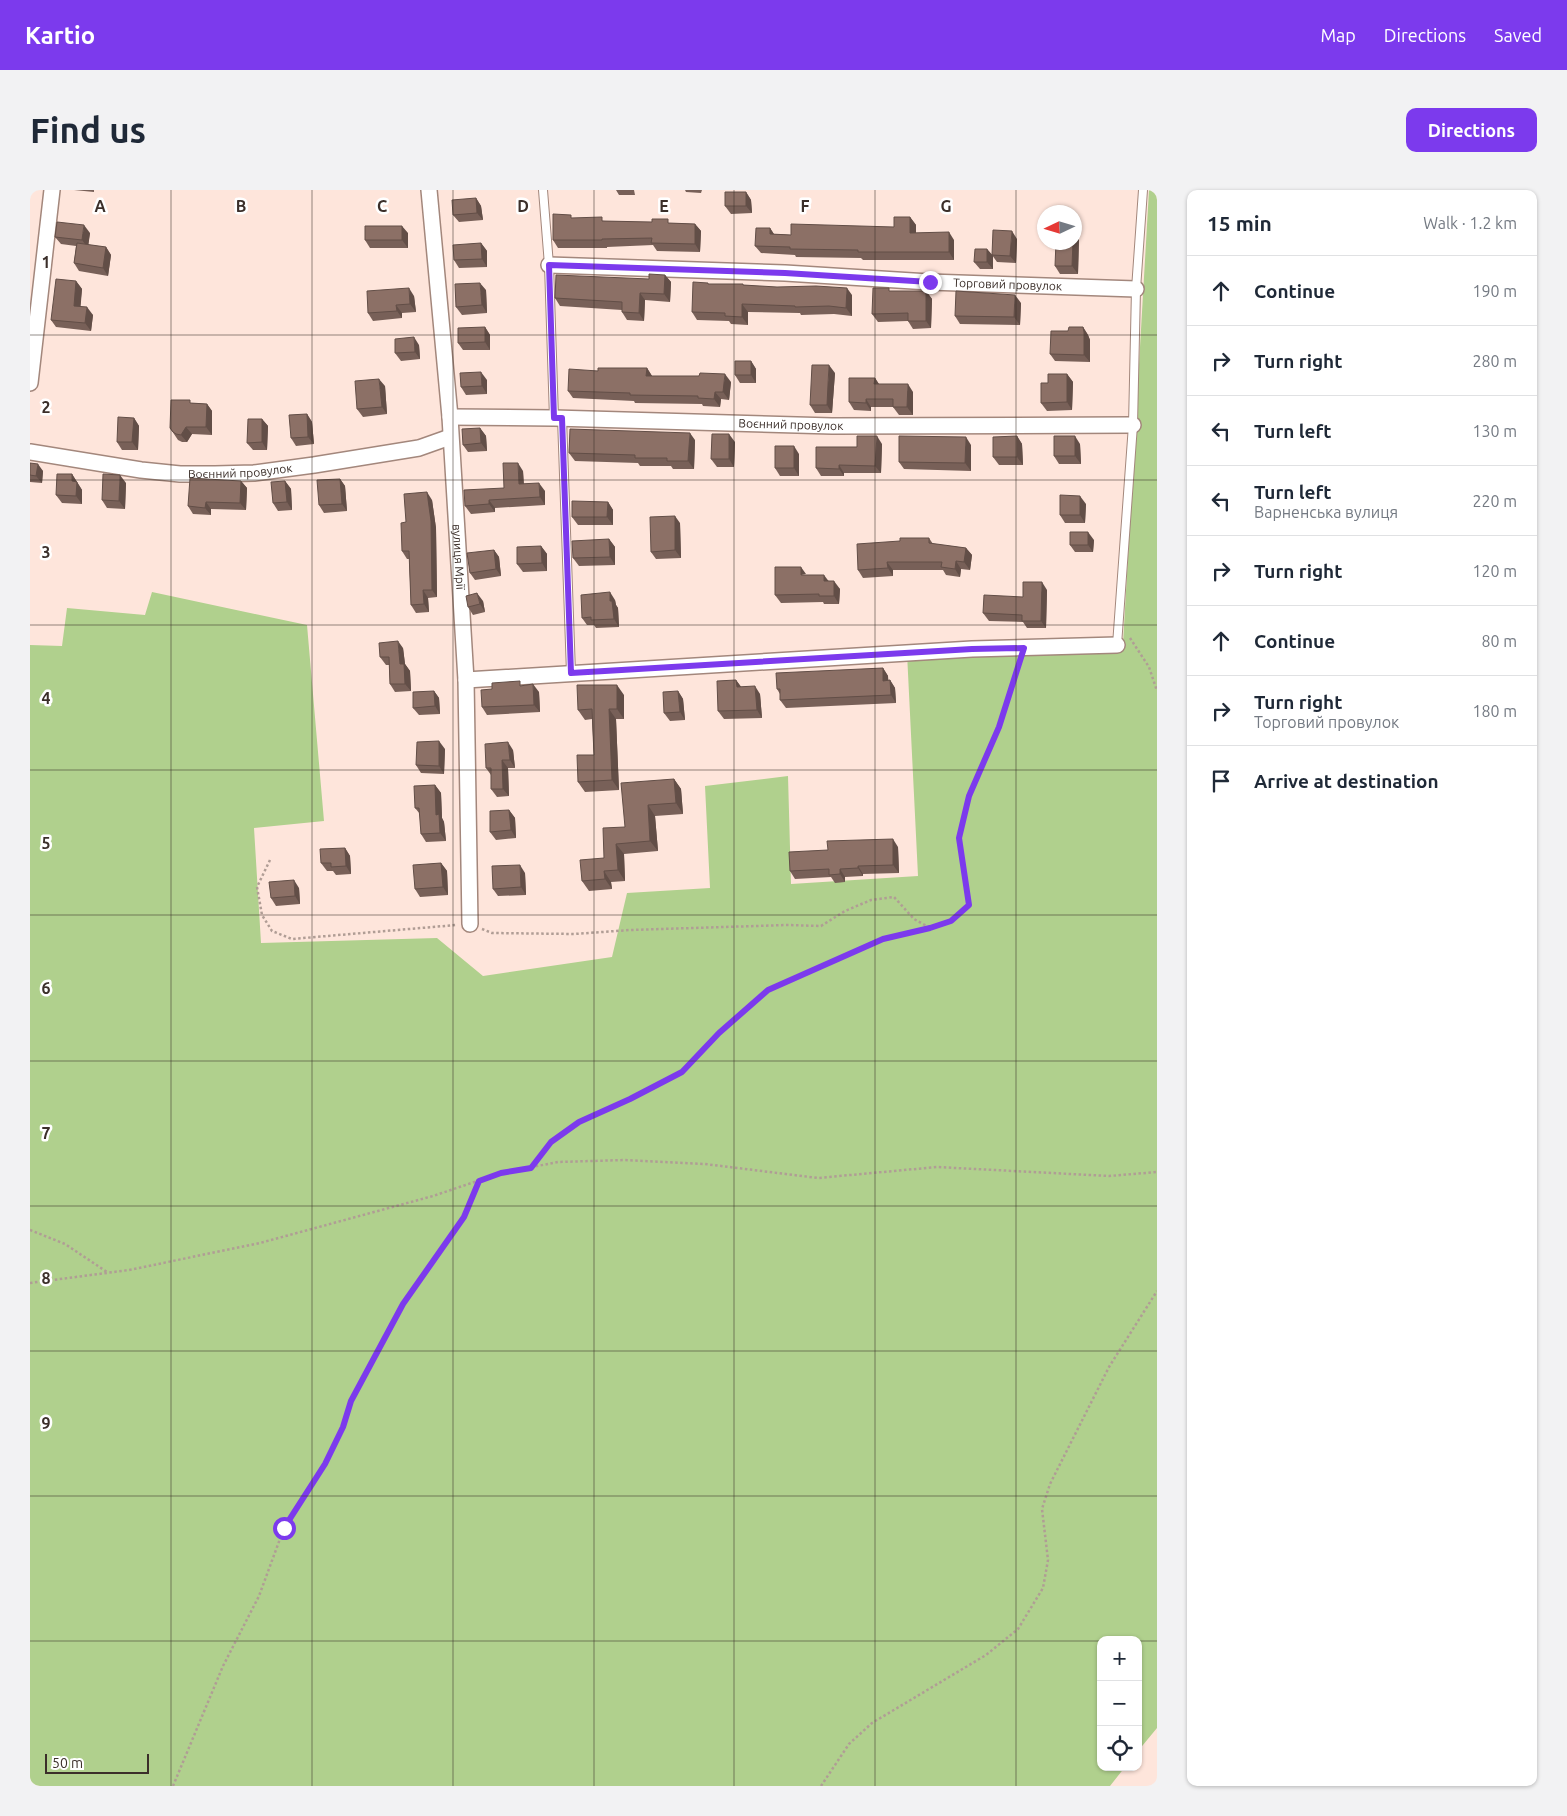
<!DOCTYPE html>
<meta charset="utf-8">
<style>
body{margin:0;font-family:Ubuntu,sans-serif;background:#f2f2f3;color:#1f2937}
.controls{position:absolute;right:15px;bottom:15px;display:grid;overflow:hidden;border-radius:10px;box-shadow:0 1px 4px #0004}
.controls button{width:45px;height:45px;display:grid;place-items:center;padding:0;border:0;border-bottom:1px solid #e0e1e3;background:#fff;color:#1f2937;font:25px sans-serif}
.compass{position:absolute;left:1007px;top:15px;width:45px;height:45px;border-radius:50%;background:#fff;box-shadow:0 1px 4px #0004;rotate:266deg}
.scale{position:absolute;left:15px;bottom:12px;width:104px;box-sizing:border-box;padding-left:5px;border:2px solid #3b2f2a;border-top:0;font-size:14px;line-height:18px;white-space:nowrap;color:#3b2f2a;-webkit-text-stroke:4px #fff;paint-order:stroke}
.stop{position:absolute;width:15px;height:15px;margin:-11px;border:4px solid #7c3aed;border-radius:50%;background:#fff}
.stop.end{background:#7c3aed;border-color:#fff;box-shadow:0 1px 5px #0008}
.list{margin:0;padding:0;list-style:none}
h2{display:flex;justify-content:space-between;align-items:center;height:65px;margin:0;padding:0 20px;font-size:21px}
h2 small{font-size:16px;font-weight:400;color:#747a83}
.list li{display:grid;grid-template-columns:32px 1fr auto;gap:15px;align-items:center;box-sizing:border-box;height:70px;padding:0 20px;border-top:1px solid #e0e1e3}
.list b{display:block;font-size:19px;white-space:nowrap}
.list p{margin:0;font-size:16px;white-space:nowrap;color:#747a83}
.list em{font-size:16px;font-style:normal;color:#747a83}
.icon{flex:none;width:28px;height:28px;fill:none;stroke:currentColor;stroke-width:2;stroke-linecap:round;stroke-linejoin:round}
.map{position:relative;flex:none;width:1127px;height:1596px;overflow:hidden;border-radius:10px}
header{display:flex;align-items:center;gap:30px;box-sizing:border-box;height:70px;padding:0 25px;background:#7c3aed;color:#fff}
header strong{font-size:24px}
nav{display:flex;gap:28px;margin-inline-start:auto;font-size:18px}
.intro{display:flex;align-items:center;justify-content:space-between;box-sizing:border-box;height:120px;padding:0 30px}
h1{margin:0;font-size:35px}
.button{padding:12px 22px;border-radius:10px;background:#7c3aed;color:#fff;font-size:18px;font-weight:700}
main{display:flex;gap:30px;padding:0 30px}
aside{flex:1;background:#fff;border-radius:10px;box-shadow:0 1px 4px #0004}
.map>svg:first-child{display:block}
</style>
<header>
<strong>Kartio</strong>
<nav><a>Map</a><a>Directions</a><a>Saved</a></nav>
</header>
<div class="intro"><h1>Find us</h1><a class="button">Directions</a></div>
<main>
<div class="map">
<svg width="1127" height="1596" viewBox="0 0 1127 1596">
<rect width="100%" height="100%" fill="#fee5db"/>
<!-- green -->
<path fill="#b0d08d" d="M1119 0H1127V1538L1108 1561V1450H1071V1577H1095L1080 1596H0V455L32 456 37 418 115 425 122 402 277 435 294 631 224 638 231 753 407 748 453 786 582 767 597 703 680 698 675 596 758 586 761 694 888 686 877 463 1093 454Z"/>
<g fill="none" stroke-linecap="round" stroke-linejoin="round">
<!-- service casing -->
<g stroke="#a3877c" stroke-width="10">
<path id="service" d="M513 0 519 75 524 228
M532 228 541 483
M1087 455 1103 235 1106 99 1113 0"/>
</g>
<!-- minor casing -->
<g stroke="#a3877c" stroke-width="18">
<g id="minor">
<path id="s1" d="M399 0 420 227 436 490 440 734"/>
<path id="s2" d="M519 75 755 83 899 92 1106 99"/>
<path d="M0 193 22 0"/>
<path id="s3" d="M420 227 524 228 802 236 1103 235"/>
<path id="s4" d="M0 262 111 280 150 284H185L224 283 284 275 389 258 420 247"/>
<path d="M436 490 942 459 1087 455"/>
</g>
</g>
<!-- path -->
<path stroke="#b09d95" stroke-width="2.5" stroke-dasharray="2.5 2.5" stroke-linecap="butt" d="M1100 448 1119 477 1127 501
M240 670 227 697 232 725 242 741 262 749 426 735
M452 739 462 743 544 744 600 740 757 735 791 736 815 721 841 710 864 707 884 729 900 738 921 731 939 715 929 648 939 606 969 537 990 470
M501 977 521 952 549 932 600 909 652 882 689 843 738 800 853 749 898 739
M0 1040 35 1054 77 1082
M0 1093 99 1080 230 1053 403 1006 471 983 528 972 595 970 675 974 788 988 907 977 1079 986 1127 982
M143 1596 193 1476 229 1406 254 1338 295 1274 313 1237 321 1211 373 1114 434 1027 449 991
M791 1596 819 1554 842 1533 956 1465 988 1439 1013 1398 1018 1370 1012 1319 1020 1294 1079 1177 1127 1101"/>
<!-- service -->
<use href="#service" stroke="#fff" stroke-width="8"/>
<!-- minor -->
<use href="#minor" stroke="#fff" stroke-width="15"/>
</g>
<!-- wall -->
<path fill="#786058" d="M44 0H64V2Z
M586 0H604L605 5H589Z
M655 0H672L671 3 656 2Z
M716 2 721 10 722 23 701 24 695 16Z
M446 8 451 16 453 30 429 32 423 25Z
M880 27 886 35V43L924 50V70H833L831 68 766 67 765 65 731 63 725 56 740 38 744 44 761 45 864 37Z
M543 28 575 31 665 34 671 41 670 62 627 61 623 55 577 57V58H528L523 50Z
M60 43 58 55 76 57 81 65 78 86 49 81 44 73 46 56 31 54 25 47Z
M378 43V58H340L335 50Z
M1049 48 1048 84H1030L1025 76Z
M987 49 986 73 967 72 962 65Z
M451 53 457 61V77L429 78 424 70Z
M957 59 963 66V79H950L944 72Z
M635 85 641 92 640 112 615 110 614 131 597 130 592 122V120L530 116 525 108 619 89Z
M46 91 52 99 50 117 63 125 61 141 26 137 21 130Z
M679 94 714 95 822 105V126L804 124 771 125 770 123 718 122V135L701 134 699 131 667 130 662 122Z
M456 100 457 123 432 125 426 117Z
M862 101H896L902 109 901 138 883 139 878 131 848 132 842 124Z
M384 106 386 122 372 123V128L343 131 338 123Z
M991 113 990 135 930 134 925 126Z
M455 137 460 145V160H433L428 153Z
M1053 137 1058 145 1060 150V172L1025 171 1020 164 1038 141Z
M389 155 390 169 371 171 365 163Z
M721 171 726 179V193H710L705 185Z
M617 178 622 186 701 192 699 210 691 209 690 217 673 216 672 214 605 213 604 211 543 208 538 201 568 181Z
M805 183 802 223H785L780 215Z
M1037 184 1043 192 1042 220 1017 221 1011 213 1018 193Z
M845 188 849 194 883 202V225H869L863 217H841V221L824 220 819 212Z
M457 190V204L436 205 431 197Z
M355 196 357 224 333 227 327 219Z
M162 213 177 214 182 221V245L162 244 157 252H152L148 250 140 238Z
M277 224 282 232 284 254 266 256 261 248Z
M104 228 109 236 108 260H92L87 252Z
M232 229 238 236 237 260H223L217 253Z
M450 238 456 246 457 261 438 262 433 255Z
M987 246 992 254 993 275H969L963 267Z
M665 250 664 279H643L641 276H610L608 273 545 271 539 263Z
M705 252 704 277H687L681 269Z
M852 254 851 283H814V286H791L786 278 827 257Z
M1050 254 1051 274H1029L1024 266Z
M941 255V281L874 279 869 272Z
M769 264V286H750L745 278Z
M0 273 13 281 12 293 0 292Z
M493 281 494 294 515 301V315L465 318V322L441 324 435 316 474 298Z
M42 284 52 300V314L32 313 26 305Z
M310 289 315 296 317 321 294 323 289 315Z
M211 291 217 298 216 320 181 319V325L163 324 158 316Z
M255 291 261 299 262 320 248 321 243 313Z
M96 293 95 319 77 318 72 310Z
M402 310 406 338 407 407 398 408 399 422 386 423 381 415 379 369H377L372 361 376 332Z
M578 312 583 320V335H548L542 327Z
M1056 314 1055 333H1035L1030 325Z
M650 333 651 368 626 369 621 362Z
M899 348 903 354 936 358 942 365 940 380 931 379 930 387 916 385 913 380H863V386L833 388 828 380 870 351Z
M579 349 585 357V375L549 376 543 368Z
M1064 350 1063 362H1045L1040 355Z
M511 356 517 364V381L493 382 487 374Z
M464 360 469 367 471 386 445 390 440 383Z
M776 385 799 391 810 399 809 414H794L793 412 751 413 745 405Z
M1017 400 1016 438H997L993 432 959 431 953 423 993 407Z
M585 410 586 415 588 418 589 437 566 438 564 435H557L552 428Z
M453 411 455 422 443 425 438 417Z
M373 458 375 474 380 481 381 501 365 502 360 494 359 475H356L350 467Z
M853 478 858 486V490H860L865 498 866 513 756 518 750 510V504L747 499Z
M706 490 711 497 730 504 732 528 694 529 688 521Z
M494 496 509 502 510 522 457 525 452 517Z
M404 501 409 508 410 524 389 525 383 518Z
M648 501 653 509 655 530 640 531 634 523Z
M594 505V529H586L589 600 555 602 548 592 564 565 562 529 555 530 548 520Z
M415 559 414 584 391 583 386 575Z
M483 560 485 578H478L479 606 467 607 461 599V585L456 578Z
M644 589 651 599 653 624 625 626 628 661 594 664 595 691 581 692 582 699 559 701 552 691 574 668 595 637Z
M405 595 411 603 412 628 414 632 416 651 396 652 391 644 390 624 385 618Z
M479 620 485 628 486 648 466 650 460 642Z
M868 657 869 683 833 684V686L815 687V692L805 693 801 687 765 689 760 681Z
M315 658 320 666 321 684 306 685 303 681H297L291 673Z
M411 673 417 681 418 705 390 707 385 699Z
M495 683 496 705 468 706 463 699Z
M269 698 270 714 246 716 241 708Z"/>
<!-- shaded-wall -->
<path fill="#624e47" d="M716 2 721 10 722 23 716 16Z
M446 8 451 16 453 30 447 23Z
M880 27 886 35V51L880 43Z
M665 34 671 41 670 62 665 54Z
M54 35 60 43 58 58 52 50Z
M372 36 378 43V58L372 50Z
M740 38 745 46 740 44Z
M982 41 987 49 986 73 980 66Z
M919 42 924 50V70L919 62Z
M1044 42 1049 48 1048 84 1042 76 1043 52H1044Z
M451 53 457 61V77L452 69Z
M76 57 81 65 78 86 73 78Z
M957 59 963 66V79L957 72Z
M635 85 641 92 640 112 634 104Z
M46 91 52 99 50 124 44 116Z
M450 93 456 100 457 123 452 115Z
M379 98 384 106 386 122 380 114Z
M817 98 822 105V126L816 118Z
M896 101 902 109 901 138 896 131Z
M610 103 615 110 614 131 609 123Z
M985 105 991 113 990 135 984 127Z
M712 114 718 122V135L712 127Z
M366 115 372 123V128L367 121Z
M57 117 63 125 61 141 55 133Z
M455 137 460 145V160L455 152Z
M1053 137 1058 145 1060 150V172L1054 165Z
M384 147 389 155 390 169 385 162Z
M721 171 726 179V193L721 185Z
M799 175 805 183 802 223 797 215Z
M617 178 622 186H616Z
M451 182 457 190V204L452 196Z
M695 184 701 192 699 210 693 202Z
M1037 184 1043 192 1042 220 1037 212Z
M845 188 850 196 844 194Z
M349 189 355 196 357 224 352 217Z
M878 194 883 202V225L877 217Z
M685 202 691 209 690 217 684 209Z
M836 209 841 217V221L836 213Z
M177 214 182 221V245L176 237Z
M277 224 282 232 284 254 278 247Z
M104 228 109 236 108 260 102 252Z
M232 229 238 236 237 260 232 252Z
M156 237 162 244 157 252 151 245Z
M450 238 456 246 457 261 451 253Z
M660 243 665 250 664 279 658 271Z
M699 244 705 252 704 277 699 269Z
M847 246 852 254 851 283 845 276Z
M987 246 992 254 993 275 987 267Z
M1045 246 1050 254 1051 274 1045 266Z
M936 247 941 255V281L935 273Z
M764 256 769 264V286L764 278Z
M488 273 493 281 494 302 489 294Z
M8 274 13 281 12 293 6 286Z
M809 275 814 283V286L809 279Z
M42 284 52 300V314L46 306 42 291Z
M90 285 96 293 95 319 89 311Z
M310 289 315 296 317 321 312 314Z
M211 291 217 298 216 320 210 313Z
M255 291 261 299 262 320 257 312Z
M509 293 515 301V315L510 307Z
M397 302 402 310 406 338 407 407 402 400Z
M1050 306 1056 314 1055 333 1050 325Z
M459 310 465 318V322L459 314Z
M176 312 181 319V325L175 318Z
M578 312 583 320V335L577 327Z
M645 326 650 333 651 368 645 360Z
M1058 342 1064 350 1063 362 1058 355Z
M579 349 585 357V375L580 367Z
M511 356 517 364V381L512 373Z
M936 358 942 365 940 380 934 372Z
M464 360 469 367 471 386 466 379Z
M926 371 931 379 930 387 925 379Z
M857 372 863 380V386L858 378Z
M771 377 776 384 771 385Z
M794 385 800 393 794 391Z
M804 391 810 399 809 414 804 406Z
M1012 392 1017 400 1016 438 1011 431Z
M393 400 398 408 399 422 394 414Z
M580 402 585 410 586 415 588 418 589 437 584 429 580 411Z
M447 403 453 411 455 422 450 414Z
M368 451 373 458 375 474 380 481 381 501 375 494 370 474Z
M853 478 858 486 859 498 853 491Z
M706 490 712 498 707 497Z
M860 490 865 498 866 513 861 505Z
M503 494 509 502 510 522 504 515Z
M587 495 594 505V529L587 519Z
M725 496 730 504 732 528 727 520Z
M404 501 409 508 410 524 405 516Z
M648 501 653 509 655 530 650 522Z
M579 519 586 529 589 600 582 590Z
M409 551 415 559 414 584 409 576Z
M478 552 483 560 485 578 480 570Z
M472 570 478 578 479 606 473 599Z
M644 589 651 599 653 624 646 613Z
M405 595 411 603 412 628 414 632 416 651 410 643 406 625Z
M618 615 625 626 628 661 620 651Z
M479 620 485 628 486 648 481 640Z
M863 649 868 657 869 683 863 675Z
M586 654 594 664 595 691 588 680Z
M315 658 320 666 321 684 316 676Z
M411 673 417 681 418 705 413 697Z
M490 675 495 683 496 705 491 697Z
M828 676 833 684V686L828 678Z
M810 679 815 687V692L810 684Z
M574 681 581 692 582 699 575 689Z
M264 690 269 698 270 714 265 706Z"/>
<!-- building -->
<path fill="#8c7066" stroke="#624e47" d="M695 2H716V16H695Z
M446 8 447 23 423 25 422 10Z
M523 24 541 25V28L572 27V31L622 32V29H638V33L665 34V54L621 53 622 48 572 49V50H523Z
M864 27H880V43L919 42V62H828V60L760 59V57L725 56 726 38H740V44L761 45V34L864 37Z
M27 32 54 35 52 50 25 47Z
M335 36H372V50H335Z
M963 40 982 41 980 66 962 65Z
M1026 52H1043L1042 76H1025Z
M47 53 76 57 73 78 44 73Z
M451 53 452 69 424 70 423 55Z
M945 59H957V72H944Z
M619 84 635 85 634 104 610 103 609 123 592 122V112L525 108 526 85 619 89Z
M26 89 46 91 44 116 57 117 55 133 21 130Z
M663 92 678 93V94H713V95L747 97 786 96 817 98 816 118 799 116 765 117V116L712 114V127L695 126V123L662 122Z
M450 93 452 115 426 117 425 94Z
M379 98 380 114 366 115 367 121 338 123 337 101Z
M843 98H859V101H896V131H878V123L842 124Z
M926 101 985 105 984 127 925 126Z
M455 137V152L428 153V138Z
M1039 137H1053L1054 142V165L1020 164 1021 141H1038Z
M384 147 385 162 365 163V149Z
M705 171H721V185H705Z
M782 175H799L797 215H780Z
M568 178H617L616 186H669L670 183 695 184 693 202H685L684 209 668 208V206L600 205V203L538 201 539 179 568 181Z
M451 182 452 196 431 197 430 183Z
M1018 184H1037V212L1011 213V193H1018Z
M819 188H845L844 194H878L877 217H863V209H836V213L819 212Z
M349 189 352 217 327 219 325 191Z
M141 210H160V213L177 214 176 237H156L151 245 146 244 143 242 140 238Z
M277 224 278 247 261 248 259 225Z
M88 227 104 228 102 252H87Z
M218 229H232V252L217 253Z
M450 238 451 253 433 255 432 239Z
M540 239 660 243 658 271H637V268H605V265L539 263Z
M682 244H699V269H681Z
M827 246H847L845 276 809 275V279L786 278V257H827Z
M869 246 936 247 935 273 869 272Z
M987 246V267H963V247Z
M1024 246H1045V266H1024Z
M745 256H764V278H745Z
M0 273 8 274 6 286 0 285Z
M473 273H488L489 294 509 293 510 307 459 310V314L435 316 434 300 474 298Z
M27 284H42V291L47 292 46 306 26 305Z
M73 284 90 285 89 311 72 310Z
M160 288 211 291 210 313 176 312 175 318 158 316Z
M310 289 312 314 289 315 287 290Z
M255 291 257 312 243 313 241 292Z
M397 302 401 331 402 400H393L394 414 381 415 379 361H372L371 333 376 332 374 304Z
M1030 305 1050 306V325H1030Z
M542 311 578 312 577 327H542Z
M645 326V360L621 362 620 327Z
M1040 342H1058V355H1040Z
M870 348H899V353L936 358 934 372 926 371 925 379 911 377 912 372H857L858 378 828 380 827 354 870 351Z
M579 349 580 367 543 368 542 351Z
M511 356 512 373 487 374V357Z
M464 360 466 379 440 383 437 363Z
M745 377H771V385H794V391H804V406H789V404L745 405Z
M993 392H1012L1011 431H992V425L953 423 954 405 993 407Z
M580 402V411H582L584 429 561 430V427L552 428 551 405Z
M447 403 450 414 438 417 436 406Z
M368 451 370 474H374L375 494H360L359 467H350L349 453Z
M853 478V491L860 490 861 505 750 510V499H747L746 483Z
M706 490 707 497 725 496 727 520 688 521 687 491Z
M490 491V496L503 494 504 515 452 517 451 500 462 499V493Z
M547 495H587V519H579L582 590 548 592 547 565H564L562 519 548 520Z
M404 501 405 516 383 518V502Z
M648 501 650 522 634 523 633 502Z
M409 551V576L386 575 387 552Z
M478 552 480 570H472L473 599H461V578H456L455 554Z
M644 589 646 613 618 615 620 651 586 654 588 680 574 681 575 689 552 691 550 670 574 668 573 638 595 637 591 593Z
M405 595 406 625 409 624 410 643 391 644 389 618H385L384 596Z
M479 620 481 640 460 642V621Z
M863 649V675L828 676V678L810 679V684L799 685V679L760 681 759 662 798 660 797 651Z
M315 658 316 676 301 677V673H291L290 659Z
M411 673 413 697 385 699 383 675Z
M490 675 491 697 463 699 462 676Z
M264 690 265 706 241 708 239 692Z"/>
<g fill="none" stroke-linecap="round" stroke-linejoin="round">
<!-- route -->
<path stroke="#7c3aed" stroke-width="6" d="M254 1338 295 1274 313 1237 321 1211 373 1114 434 1027 449 991 471 983 501 978 521 952 549 932 600 909 652 882 689 843 738 800 853 749 900 738 921 731 939 715 929 648 939 606 969 537 994 458 942 459 541 483 532 228H524L519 75 755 83 900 92"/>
</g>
<!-- grid -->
<path fill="none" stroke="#3b2f2a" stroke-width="1" stroke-opacity="0.55" d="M141 0V1596M282 0V1596M423 0V1596M564 0V1596M704 0V1596M845 0V1596M986 0V1596M0 145H1127M0 290H1127M0 435H1127M0 580H1127M0 725H1127M0 871H1127M0 1016H1127M0 1161H1127M0 1306H1127M0 1451H1071M1108 1451H1127"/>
<g text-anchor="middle" stroke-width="5" stroke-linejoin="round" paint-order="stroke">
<!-- street labels -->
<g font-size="12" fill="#3b2f2a" stroke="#fff">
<text dy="4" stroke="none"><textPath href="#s2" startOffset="459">Торговий провулок</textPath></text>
<text dy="4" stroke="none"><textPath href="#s3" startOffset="341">Воєнний провулок</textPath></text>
<text dy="4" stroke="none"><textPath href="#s4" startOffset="212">Воєнний провулок</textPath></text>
<text dy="4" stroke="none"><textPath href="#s1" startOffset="368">вулиця Мрії</textPath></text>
</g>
</g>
<g font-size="16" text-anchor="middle" font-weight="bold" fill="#3b2f2a" stroke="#fff" stroke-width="5" stroke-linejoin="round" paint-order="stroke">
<text x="70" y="22">A</text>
<text x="211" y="22">B</text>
<text x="352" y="22">C</text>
<text x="493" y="22">D</text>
<text x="634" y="22">E</text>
<text x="775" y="22">F</text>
<text x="916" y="22">G</text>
<text x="16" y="78">1</text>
<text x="16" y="223">2</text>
<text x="16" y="368">3</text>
<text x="16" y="514">4</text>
<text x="16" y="659">5</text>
<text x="16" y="804">6</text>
<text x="16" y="949">7</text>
<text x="16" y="1094">8</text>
<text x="16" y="1239">9</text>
</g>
</svg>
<div class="controls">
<button>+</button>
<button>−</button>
<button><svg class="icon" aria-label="locate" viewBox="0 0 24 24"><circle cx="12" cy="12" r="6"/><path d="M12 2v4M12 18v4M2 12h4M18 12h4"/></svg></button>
</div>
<svg class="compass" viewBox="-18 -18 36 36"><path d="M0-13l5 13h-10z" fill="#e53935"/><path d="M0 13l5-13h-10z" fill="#747a83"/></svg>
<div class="scale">50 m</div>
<div class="stop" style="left:254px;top:1338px"></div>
<div class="stop end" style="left:900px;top:92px"></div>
</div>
<aside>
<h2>15 min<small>Walk · 1.2 km</small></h2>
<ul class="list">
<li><svg class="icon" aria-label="ahead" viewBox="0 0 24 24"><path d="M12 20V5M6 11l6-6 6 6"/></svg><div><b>Continue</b></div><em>190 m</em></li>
<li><svg class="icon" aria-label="right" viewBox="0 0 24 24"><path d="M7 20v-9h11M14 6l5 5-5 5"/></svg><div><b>Turn right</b></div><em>280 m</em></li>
<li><svg class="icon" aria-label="left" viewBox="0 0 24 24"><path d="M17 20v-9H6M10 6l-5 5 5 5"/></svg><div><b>Turn left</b></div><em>130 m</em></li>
<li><svg class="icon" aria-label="left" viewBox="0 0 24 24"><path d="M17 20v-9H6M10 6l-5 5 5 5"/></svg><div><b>Turn left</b><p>Варненська вулиця</p></div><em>220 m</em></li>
<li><svg class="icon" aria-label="right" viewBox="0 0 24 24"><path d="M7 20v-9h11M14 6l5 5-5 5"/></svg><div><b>Turn right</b></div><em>120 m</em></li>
<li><svg class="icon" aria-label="ahead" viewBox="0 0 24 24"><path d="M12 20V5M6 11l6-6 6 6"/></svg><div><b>Continue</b></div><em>80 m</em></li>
<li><svg class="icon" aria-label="right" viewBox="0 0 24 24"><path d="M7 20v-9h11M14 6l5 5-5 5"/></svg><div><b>Turn right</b><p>Торговий провулок</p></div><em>180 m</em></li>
<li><svg class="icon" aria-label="arrive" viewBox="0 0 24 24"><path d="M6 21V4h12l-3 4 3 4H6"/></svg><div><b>Arrive at destination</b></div></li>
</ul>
</aside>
</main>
